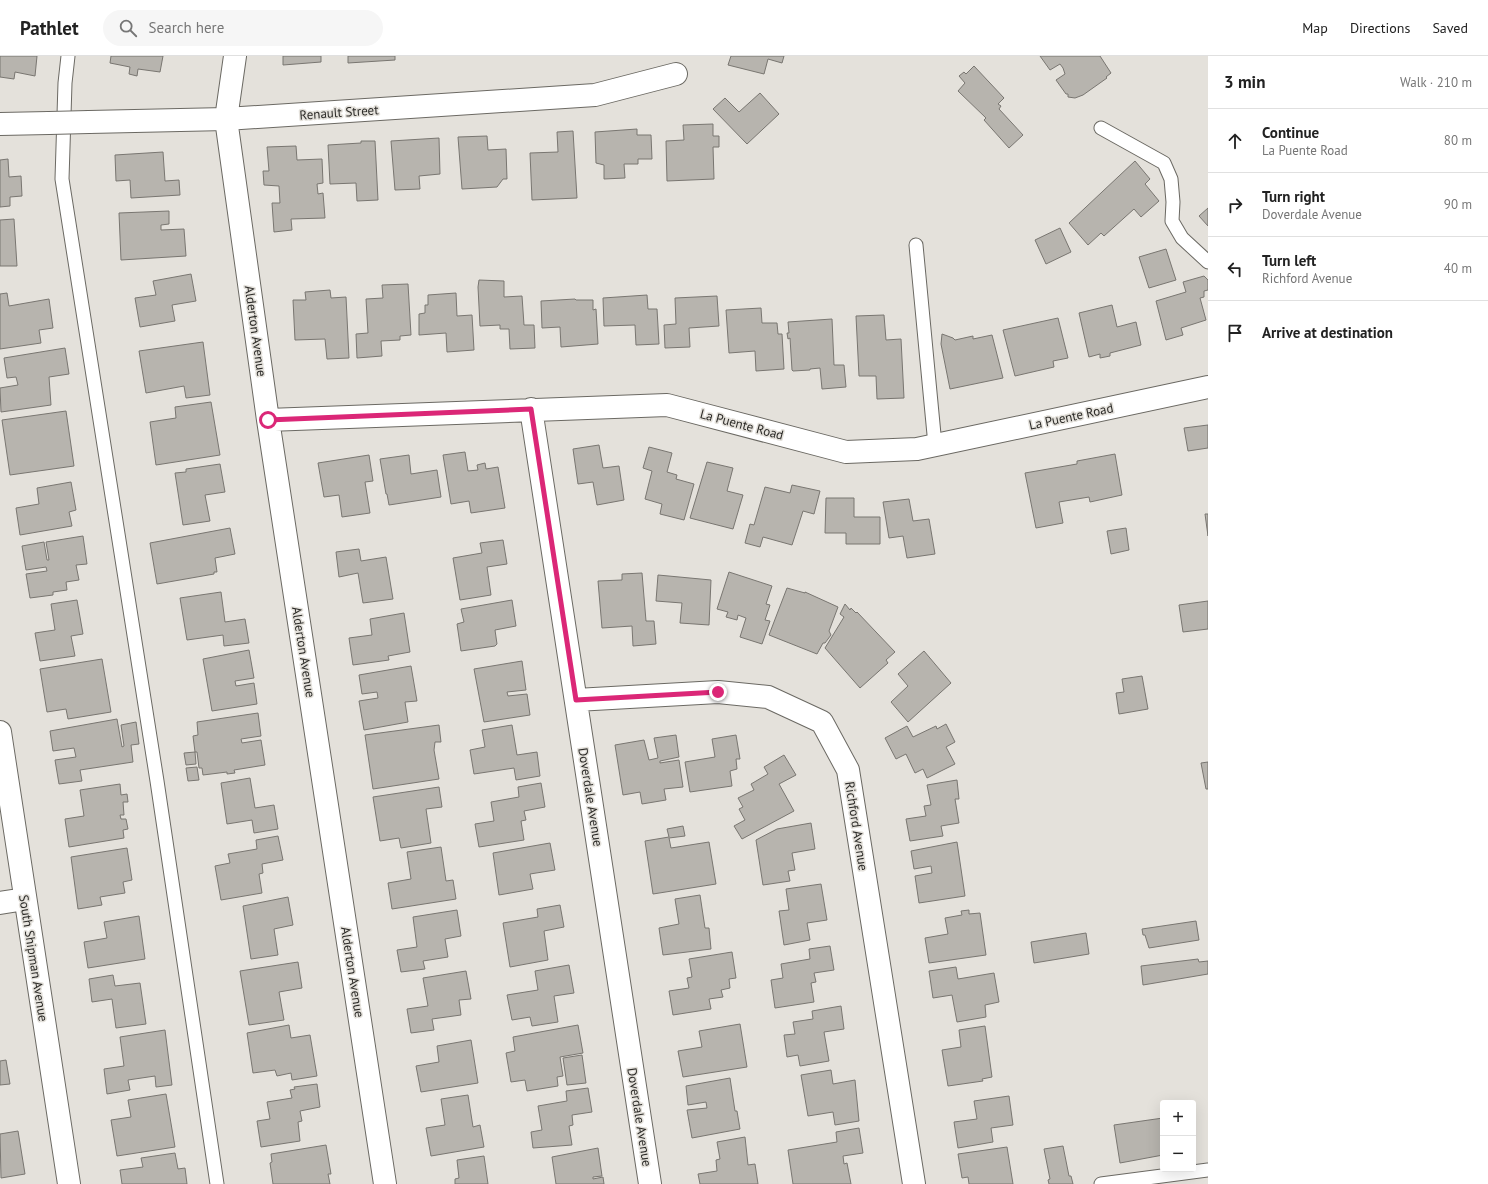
<!DOCTYPE html>
<meta charset="utf-8">
<style>
body{margin:0;font-family:"PT Sans",sans-serif;background:#f6f6f6;color:#222}
.controls{position:absolute;right:12px;bottom:12px;display:grid;overflow:hidden;border-radius:4px;box-shadow:0 4px 16px #0002}
.controls button{width:36px;height:36px;display:grid;place-items:center;padding:0;border:0;border-bottom:1px solid #e0e0e0;background:#fff;color:#222;font:20px sans-serif}
.stop{position:absolute;width:12px;height:12px;margin:-9px;border:3px solid #db2777;border-radius:50%;background:#fff}
.stop.end{background:#db2777;border-color:#fff;box-shadow:0 1px 4px #0008}
.list{margin:0;padding:0;list-style:none}
h2{display:flex;justify-content:space-between;align-items:center;height:52px;margin:0;padding:0 16px;font-size:17px}
h2 small{font-size:13px;font-weight:400;color:#767676}
.list li{display:grid;grid-template-columns:26px 1fr auto;gap:12px;align-items:center;box-sizing:border-box;height:64px;padding:0 16px;border-top:1px solid #e0e0e0}
.list b{display:block;font-size:15px;white-space:nowrap}
.list p{margin:0;font-size:13px;white-space:nowrap;color:#767676}
.list em{font-size:13px;font-style:normal;color:#767676}
.icon{flex:none;width:22px;height:22px;fill:none;stroke:currentColor;stroke-width:2;stroke-linecap:round;stroke-linejoin:round}
.map{position:relative;flex:none;width:1208px;height:1128px;overflow:hidden}
header{display:flex;align-items:center;gap:24px;box-sizing:border-box;height:56px;padding:0 20px;background:#fff;border-bottom:1px solid #e0e0e0}
header strong{font-size:19px}
nav{display:flex;gap:22px;margin-inline-start:auto;font-size:14px}
.search{width:280px;height:36px;background:#f6f6f6;display:flex;align-items:center;gap:10px;box-sizing:border-box;padding:0 14px;border-radius:22px;color:#767676;font-size:15px}
main{display:flex}
aside{flex:1;background:#fff}
.map>svg:first-child{display:block}
</style>
<header>
<strong>Pathlet</strong>
<div class="search"><svg class="icon" aria-label="search" viewBox="0 0 24 24"><circle cx="10" cy="10" r="6"/><path d="M15 15l6 6"/></svg>Search here</div>
<nav><a>Map</a><a>Directions</a><a>Saved</a></nav>
</header>
<main>
<div class="map">
<svg width="1208" height="1128" viewBox="0 0 1208 1128">
<rect width="100%" height="100%" fill="#e4e1db"/>
<!-- building -->
<path fill="#b7b4ae" stroke="#797671" d="M0 0H37L35 20 15 16 14 23 0 21Z
M111 0H163L160 16 138 13 137 20 129 18 130 11 110 7Z
M283 0H321V6L283 9Z
M348 0H395V4L348 7Z
M731 0H784L782 7 768 3 764 18 728 9Z
M1040 0H1100L1111 17 1106 21 1107 22 1083 39 1075 42 1068 41V38H1066L1056 24 1065 18 1063 12 1060 8 1050 14Z
M974 10 1004 42 998 48 1001 50 999 53 1023 79 1009 92 984 64 986 62 958 35 965 27 959 20 964 16 966 18Z
M760 37 779 58 747 88 713 53 725 42 739 56Z
M713 68V80H719V91H713L714 123 667 125 666 85 684 84 683 69Z
M637 73V79H651L652 103H638V108H624L625 122 604 123V109L596 107 595 76Z
M573 75 577 142 532 144 530 97 558 96 557 76Z
M487 80 488 94 506 93 507 123H503L497 131 462 133 458 81Z
M439 82 440 118 419 120 420 133 395 134 391 85Z
M361 85H375L378 144 357 145 356 127 330 128 328 89 361 87Z
M296 90 297 104 322 103 323 127 317 128 318 138 323 137 325 162 291 163 292 174 274 176 272 147H280L279 130 264 129 263 115H269L267 91Z
M163 96 165 125 179 124 180 139 131 142 130 124 116 125 115 99Z
M8 103 9 121 21 120 22 140 10 141V150L0 151V104Z
M1135 105 1150 123 1145 128 1159 145 1141 161 1134 153 1104 180 1101 177 1088 189 1069 167Z
M1208 152V170L1199 160Z
M169 155V168L161 169V174L184 173 186 200 121 204 119 157Z
M14 163 17 210H0V164Z
M1060 172 1071 196 1046 208 1035 184Z
M1166 193 1176 224 1149 232 1139 201Z
M191 218 196 245 172 249 175 265 140 271 135 242 156 239 153 225Z
M1204 220 1208 224V234L1204 235V241L1200 242 1206 264 1181 272 1183 279 1166 284 1156 245 1186 236 1183 226Z
M479 224 504 225V241L522 240 524 269H534L535 292 510 293 509 273H500V269L480 270 478 231Z
M408 228 411 279 400 280V284L381 285 382 300 357 302 356 278 368 277 366 243 383 242 382 229Z
M330 234 331 242 346 241 349 302 327 303 325 283 295 284 293 244H306L305 236Z
M7 237 9 250 49 243 53 272 39 274 41 287 0 293V238Z
M456 237 457 260 472 259 474 294 447 296 446 277 419 279V258L425 257V249H428V239Z
M647 239 648 253H657L659 288 636 289 635 269 604 270 603 242Z
M717 240 719 270 689 272 690 291 665 292 664 269 676 268 675 242Z
M575 243 576 244H593V254L596 253 598 288 561 291 560 271 542 272 541 245Z
M1112 249 1117 271 1136 266 1141 289 1110 297V300L1100 302V298L1089 301 1079 257Z
M761 252 762 267H777L778 278H782L784 313 756 315 755 295 729 297 726 254Z
M884 259 886 284 901 283 904 342 877 343 876 320H859L856 260Z
M1058 262 1068 302 1053 305 1054 311 1015 320 1003 274Z
M832 263 834 309H844L846 331 822 333 820 312 810 313V314L793 315 792 314 790 282 788 283 787 277H789L788 266Z
M942 278 953 282 955 284 973 280V283L992 279 1003 322 950 333 941 288Z
M203 286 210 339 186 342 184 330 146 337 139 295Z
M65 292 69 318 49 321 51 349 1 356 0 332 18 329 16 321 7 322 4 302Z
M211 346 220 399 156 409 150 366 176 362 175 351Z
M66 355 74 410 10 419 2 364Z
M1208 369V392L1188 395 1184 372Z
M599 389 603 412 619 410 624 444 597 449 593 426 578 428 573 393Z
M649 391 672 397 667 416 677 419 676 423 694 428 684 464 660 458 662 448 645 443 652 415 643 412Z
M465 396 468 415 478 414 477 409 485 407 486 413 498 411 505 452 471 457 469 445 451 448 443 399Z
M1115 398 1122 439 1090 446 1089 441 1059 446 1063 467 1036 472 1025 417 1077 408V405Z
M369 399 373 425 365 426 370 457 342 461 339 439 324 441 318 407Z
M409 399 411 418 437 414 441 441 389 449 387 438H386L380 403Z
M707 406 733 412 727 435 743 439 733 473 690 462Z
M220 408 225 436 205 439 210 465 183 469 175 417 186 416V413Z
M71 426 76 454 69 456 72 470 20 479 16 452 39 448 37 432Z
M792 429 820 435 814 458 803 455 792 489 763 481 760 491 745 487 750 468 754 469 765 431 790 437Z
M826 442H854V461H880V488H846V477H825Z
M909 443 913 465 929 463 935 498 907 502 903 480 889 482 883 446Z
M1205 458H1208V480Z
M230 472 235 498 215 502 217 516H214V518L157 528 150 487Z
M1126 472 1129 494 1111 498 1107 475Z
M83 480 87 508 76 509 79 524 66 526 67 534 53 536V539L30 542 26 518 47 515 46 511 26 514 22 490 44 486 47 504H49L46 486Z
M503 484 507 508 487 511 491 539 460 544 453 502 482 497 480 487Z
M359 493 361 505 386 501 393 543 363 547 358 517 339 521 336 496Z
M729 516 772 530 766 548 770 549 765 564 770 565 762 588 740 581 746 562 738 559 737 564 726 561 728 556 717 553Z
M642 517 646 565H654L656 588 633 590 632 570 602 572 598 525 622 524V518Z
M658 519 711 524 709 569 680 567 682 547 656 545Z
M787 532 805 537V536L838 551 829 575 831 579 825 587H823L817 598 769 579Z
M221 536 225 566 245 563 249 587 224 590 223 579 187 584 180 542Z
M77 544 83 578 71 580 75 600 40 605 35 577 55 574 51 548Z
M512 544 516 570 495 574 497 588 495 590 461 595 457 568 464 566 461 553Z
M1208 545V573L1183 576 1179 549Z
M845 548 850 554 851 552 856 557 857 556 895 596 886 604 888 607 860 632 825 592 844 561 840 558Z
M404 557 410 596 388 600 389 604 353 609 349 582 372 579 370 563Z
M249 594 254 622 235 625 236 630 254 627 257 648 212 655 203 603Z
M924 595 951 627 908 666 891 646 908 630 898 618Z
M102 603 111 656 68 663 66 653 47 656 40 613Z
M522 605 526 634 507 636 508 640 527 638 530 659 484 666 474 613Z
M411 610 417 645 405 646 408 666 364 674 359 645 378 642 377 636 362 638 359 619Z
M1142 620 1148 653 1119 658 1116 637 1124 636 1122 623Z
M258 657 261 680 241 683 242 687 261 684 265 709 234 714 235 717 227 718V716L203 719 202 712H199L197 696H195L193 680 198 679 197 666Z
M117 663 122 691 124 690 121 669 136 666 139 688 131 689 133 706 80 714 82 725 59 728 55 704 76 701 74 692 53 695 50 675Z
M946 668 955 686 946 691 955 708 927 722 923 713 915 717 906 698 896 703 885 682 907 670 913 681 936 670 937 673Z
M439 669 441 686H435L434 694 439 723 373 733 365 679Z
M512 669 517 699 537 696 540 720 516 724 514 712 474 718 470 694 485 691 482 674Z
M676 679 679 701 660 705V707L679 704 683 731 664 733 666 744 642 748 640 736 623 739 615 689 644 684 649 704 658 702 654 682Z
M736 679 740 703H736L737 713 730 715 732 730 690 736 685 706 715 701 712 683Z
M195 696 196 708 186 709 184 697Z
M784 699 796 719 779 728 794 755 742 783 734 770 745 764 739 753 743 751 738 742 754 734 751 728 768 718 764 711Z
M1208 706V733H1206L1201 707Z
M197 711 199 724 188 725 186 712Z
M250 722 255 752 274 749 278 773 254 777 252 764 227 768 221 727Z
M957 724 959 743H955L959 767 941 770 943 780 910 785 906 763 926 760 924 750 931 749 927 729Z
M541 727 545 751 524 755 526 764 521 765 524 784 479 791 475 768 494 765 491 746 519 741 518 731Z
M120 728 121 739 127 738 128 746H123L124 759H120L121 763H126L128 773 123 774 124 782 69 791 65 763 84 760 80 734Z
M439 731 442 751 426 753 431 787 401 792 399 782 380 785 373 741Z
M811 767 815 793 792 797 795 814 788 815 790 825 763 829 756 784 777 773Z
M683 770 685 780 669 782 671 792 709 786 716 828 653 838 645 785 669 781 667 773Z
M278 780 283 804 262 808 263 817 259 818 262 837 221 844 215 810 230 807 228 798 257 793 256 784Z
M957 786 965 840 919 847 915 820 932 817 931 810 914 813 911 795Z
M550 787 555 814 530 818 533 833 499 839 493 797Z
M441 791 446 825 453 824 456 843 392 853 388 827 411 823 407 796Z
M127 792 132 824 123 826 125 837 100 841 102 849 78 853 71 801Z
M821 828 827 864 807 867 810 884 784 889 779 855 789 854 786 833Z
M700 839 705 872H709L711 893 663 899 659 872 679 868 675 843Z
M288 841 293 869 274 873 278 899 251 903 243 850Z
M560 849 564 871 544 875 548 904 510 911 503 867 538 861 537 853Z
M457 854 461 880 445 883 448 901 423 905 425 913 401 916 397 894 417 891 413 861Z
M969 854V858L980 857 986 899 929 907 925 882 948 878 945 862 962 859 961 855Z
M139 860 145 903 88 912 84 886 107 882 104 866Z
M1196 865 1199 884 1149 892 1145 879H1143L1142 873Z
M1086 877 1089 898 1034 907 1031 886Z
M830 890 834 914 814 917 816 926 811 927 814 946 775 952 771 924 783 922 781 908 810 903 809 893Z
M732 896 736 922 729 923 730 932 721 934 723 941 709 943 711 953 673 959 669 935 689 932 687 922 692 921 689 903Z
M1198 903 1199 906 1208 905V918L1143 929 1141 910Z
M298 906 302 932 279 936 284 964 249 969 240 915Z
M569 909 574 937 554 940 558 966 532 970 530 961 512 964 507 939 538 934 535 915Z
M956 911 958 923 994 917 999 946 985 949 986 961 957 966 952 939 933 942 929 915Z
M466 915 471 943 459 944 461 959 432 963 434 974 411 977 407 953 428 950 423 922Z
M113 919 115 930 140 927 146 968 116 972 112 943 92 946 89 923Z
M841 950 844 973 824 976 829 1005 800 1010 798 999 787 1001 784 979 795 978 793 966 813 963 812 955Z
M740 968 747 1011 683 1021 678 995 702 991 699 975Z
M289 969 291 982 310 979 317 1020 292 1024 291 1017 277 1020 275 1014 253 1017 247 977Z
M578 969 583 997 560 1001 563 1020 557 1021 558 1030 527 1035 525 1024 511 1026 506 997 515 995 513 981Z
M985 970 992 1021 982 1023 983 1025 948 1030 942 994 961 991 959 974Z
M165 974 172 1029 156 1031 155 1020 128 1024 130 1034 107 1038 104 1013 124 1010 120 981Z
M471 984 478 1027 421 1036 416 1010 439 1006 437 990Z
M582 999 586 1027 567 1029 563 1002Z
M6 1004 10 1028 0 1029V1005Z
M831 1014 833 1028 855 1024 859 1065 835 1069 833 1056 808 1060 801 1019Z
M730 1022 735 1055H737L740 1073 692 1082 687 1054 707 1052 706 1046 688 1049 686 1030Z
M317 1028 320 1051 300 1055 302 1065 298 1066 300 1085 261 1091 257 1065 270 1063 267 1046 292 1042 290 1034 295 1033 294 1031Z
M588 1032 592 1056 572 1059 573 1069 569 1070 572 1089 533 1092 531 1076 542 1074 538 1050 567 1045 566 1035Z
M166 1038 175 1091 117 1100 111 1064 131 1061 128 1044Z
M468 1039 473 1071 480 1069 484 1091 431 1100 426 1072 445 1069 441 1043Z
M1009 1040 1013 1069 991 1072 993 1086 958 1092 954 1066 977 1063 974 1045Z
M1163 1062V1099L1120 1107 1114 1069Z
M859 1072 863 1097 843 1100 844 1108 847 1107 851 1128H793L788 1094 837 1086 836 1076Z
M18 1075 25 1118 1 1122 0 1078Z
M745 1081 748 1109 755 1108 758 1128H700L698 1118 717 1115 716 1104 720 1103 717 1086Z
M326 1089 331 1118H328L330 1128H273L270 1107 272 1106 271 1098Z
M1063 1090 1069 1120H1071L1073 1128H1049L1048 1124 1050 1123 1044 1093Z
M1007 1091 1013 1128H969L968 1121 962 1122 958 1098Z
M598 1092 602 1120 593 1121V1123L603 1121 604 1128H556L552 1101Z
M175 1097 178 1113 185 1112 187 1128H122L120 1114 143 1111 141 1102Z
M484 1100 488 1128H455V1123L459 1122 457 1104Z"/>
<g fill="none" stroke-linecap="round" stroke-linejoin="round">
<!-- service casing -->
<g stroke="#6b6963" stroke-width="15">
<path id="service" d="M68 0 65 27 62 123 157 725 217 1128
M1101 72 1164 107 1171 123 1173 146 1172 165 1182 182 1208 206
M916 189 935 389
M1101 1128 1208 1114"/>
</g>
<!-- minor casing -->
<g stroke="#6b6963" stroke-width="24">
<path id="minor" d="M235 0 226 63 268 364 385 1128
M89 66 226 63 595 39 676 18
M0 68 49 67
M531 353 650 1128
M268 364 667 349 846 396 917 393 1208 331
M576 644 718 636 768 641 822 666 848 714 914 1128
M0 676 69 1128
M0 847 25 843"/>
</g>
<!-- service -->
<use href="#service" stroke="#fff" stroke-width="13"/>
<!-- minor -->
<use href="#minor" stroke="#fff" stroke-width="22"/>
<!-- minor-bridge casing -->
<g stroke="#6b6963" stroke-width="24" stroke-linecap="butt">
<path id="minor-bridge" d="M49 67 89 66"/>
</g>
<!-- minor-bridge -->
<use href="#minor-bridge" stroke="#fff" stroke-width="22"/>
</g>
<g fill="none" stroke-linecap="round" stroke-linejoin="round">
<!-- route -->
<path stroke="#db2777" stroke-width="5" d="M268 364 531 353 576 644 718 636"/>
</g>
<g text-anchor="middle" stroke-width="3" stroke-linejoin="round" paint-order="stroke">
<!-- street labels -->
<g font-size="13" fill="#2c2b28" stroke="#e4e1db">
<text transform="translate(339 56) rotate(-4)" y="5">Renault Street</text>
<text transform="translate(256 275) rotate(82)" y="5">Alderton Avenue</text>
<text transform="translate(1071 360) rotate(-12)" y="5">La Puente Road</text>
<text transform="translate(742 368) rotate(15)" y="5">La Puente Road</text>
<text transform="translate(304 596) rotate(81)" y="5">Alderton Avenue</text>
<text transform="translate(591 741) rotate(81)" y="5">Doverdale Avenue</text>
<text transform="translate(857 770) rotate(81)" y="5">Richford Avenue</text>
<text transform="translate(34 902) rotate(81)" y="5">South Shipman Avenue</text>
<text transform="translate(353 916) rotate(81)" y="5">Alderton Avenue</text>
<text transform="translate(640 1061) rotate(81)" y="5">Doverdale Avenue</text>
</g>
</g>
</svg>
<div class="controls">
<button>+</button>
<button>−</button>
</div>
<div class="stop" style="left:268px;top:364px"></div>
<div class="stop end" style="left:718px;top:636px"></div>
</div>
<aside>
<h2>3 min<small>Walk · 210 m</small></h2>
<ul class="list">
<li><svg class="icon" aria-label="ahead" viewBox="0 0 24 24"><path d="M12 20V5M6 11l6-6 6 6"/></svg><div><b>Continue</b><p>La Puente Road</p></div><em>80 m</em></li>
<li><svg class="icon" aria-label="right" viewBox="0 0 24 24"><path d="M7 20v-9h11M14 6l5 5-5 5"/></svg><div><b>Turn right</b><p>Doverdale Avenue</p></div><em>90 m</em></li>
<li><svg class="icon" aria-label="left" viewBox="0 0 24 24"><path d="M17 20v-9H6M10 6l-5 5 5 5"/></svg><div><b>Turn left</b><p>Richford Avenue</p></div><em>40 m</em></li>
<li><svg class="icon" aria-label="arrive" viewBox="0 0 24 24"><path d="M6 21V4h12l-3 4 3 4H6"/></svg><div><b>Arrive at destination</b></div></li>
</ul>
</aside>
</main>
